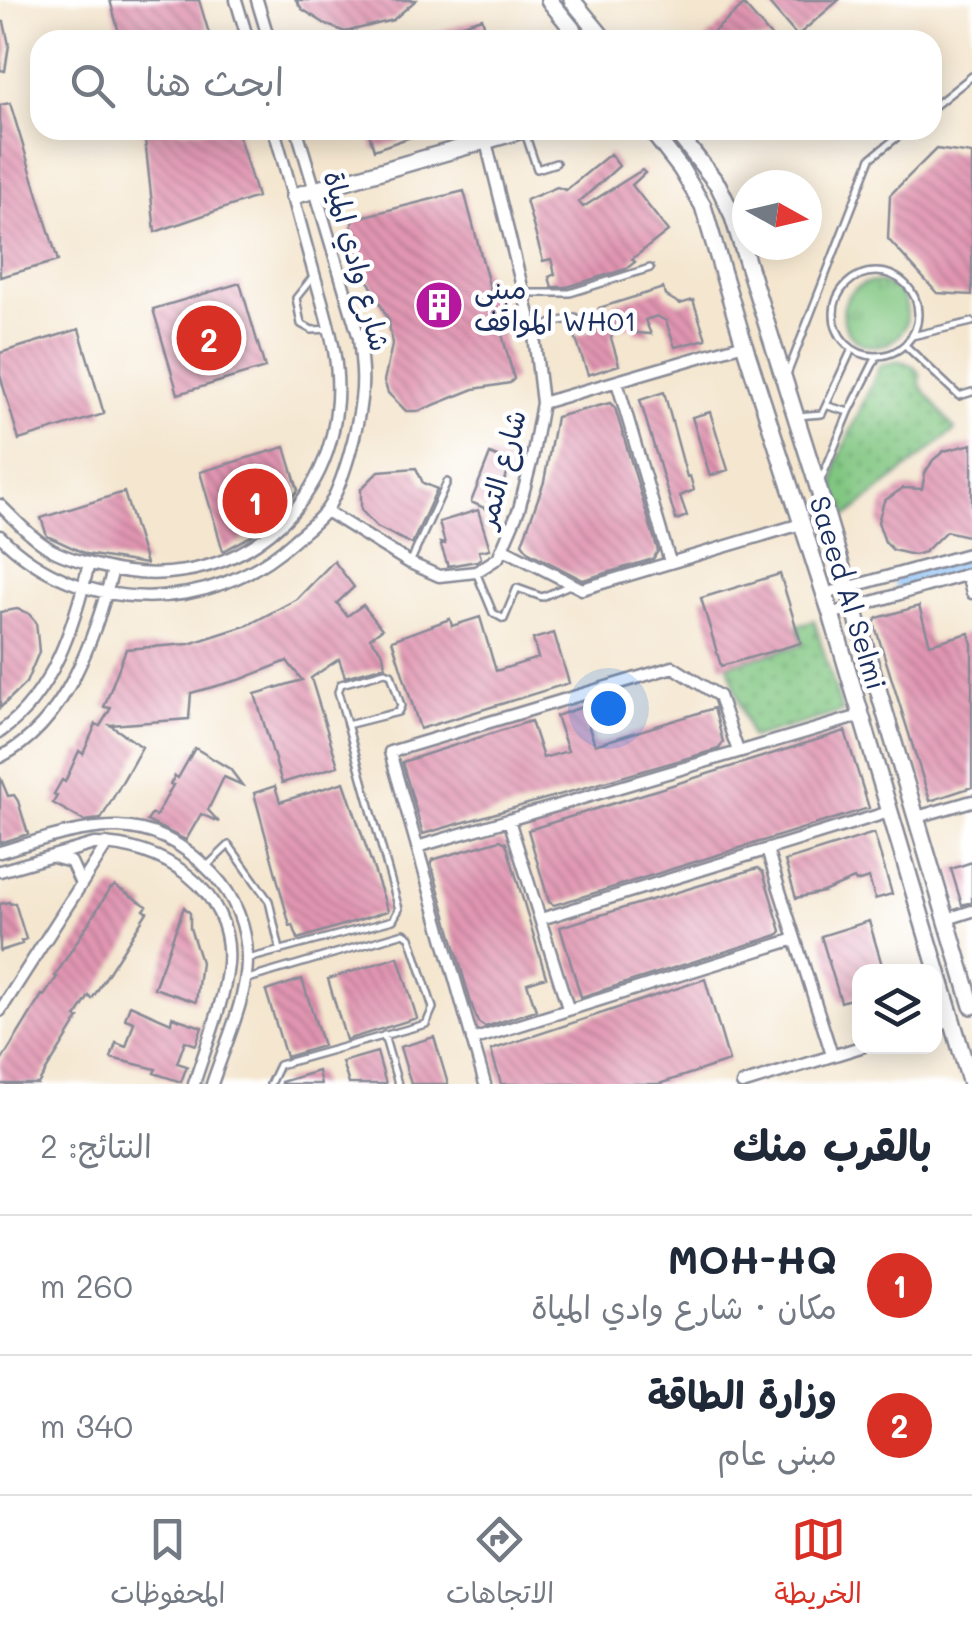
<!DOCTYPE html>
<html lang="ar">
<meta charset="utf-8">
<style>
body{margin:0;font-family:Mali,"Playpen Sans Arabic",sans-serif;background:#f2f2f3;color:#1f2937;direction:rtl}
.controls{position:absolute;right:30px;bottom:30px;display:grid;overflow:hidden;border-radius:20px;box-shadow:0 5px 25px #0003}
.controls button{width:90px;height:90px;display:grid;place-items:center;padding:0;border:0;border-bottom:2px solid #e0e1e3;background:#fff;color:#1f2937;font:50px sans-serif}
.compass{position:absolute;left:732px;top:170px;width:90px;height:90px;border-radius:50%;background:#fff;box-shadow:0 5px 25px #0003;rotate:98deg}
.you{position:absolute;left:608px;top:708px;width:35px;height:35px;margin:-25px;border:8px solid #fff;border-radius:50%;background:#1a73e8;box-shadow:0 0 0 15px #1a73e833}
.badge{display:grid;place-items:center;width:65px;height:65px;border-radius:50%;background:#d93025;color:#fff;font-size:32px;font-weight:700}
.pin{position:absolute;translate:-50% -50%;border:5px solid #fff;box-shadow:0 2px 10px #0006}
.list{margin:0;padding:0;list-style:none}
h2{display:flex;justify-content:space-between;align-items:center;height:130px;margin:0;padding:0 40px;font-size:42px}
h2 small{font-size:32px;font-weight:400;color:#747a83}
.list li{display:grid;grid-template-columns:65px 1fr auto;gap:30px;align-items:center;box-sizing:border-box;height:140px;padding:0 40px;border-top:2px solid #e0e1e3}
.list b{display:block;font-size:38px;white-space:nowrap}
.list p{margin:0;font-size:32px;white-space:nowrap;color:#747a83}
.list em{font-size:32px;font-style:normal;color:#747a83}
.icon{flex:none;width:55px;height:55px;fill:none;stroke:currentColor;stroke-width:2;stroke-linecap:round;stroke-linejoin:round}
.map{position:relative;flex:none;width:972px;height:1084px;overflow:hidden;direction:ltr}
.search{position:absolute;background:#fff;box-shadow:0 5px 25px #0003;left:30px;right:30px;top:30px;height:110px;display:flex;align-items:center;gap:25px;box-sizing:border-box;padding:0 35px;border-radius:30px;color:#747a83;font-size:38px}
.sheet{height:410px;background:#fff}
nav{display:flex;justify-content:space-around;align-items:center;box-sizing:border-box;height:140px;border-top:2px solid #e0e1e3;background:#fff;font-size:28px;color:#747a83}
nav a{display:grid;justify-items:center;gap:5px}
nav .on{color:#d93025}
.map>svg:first-child{display:block}
</style>
<div class="map">
<svg width="972" height="1084" viewBox="0 0 972 1084">
<defs>
<pattern id="grass-tufts" width="24" height="20" patternUnits="userSpaceOnUse" patternTransform="scale(2.5)"><rect width="24" height="20" fill="#81c681"/><path d="M3 7l-1-3M5 7V3M7 7l1-3M15 17l-1-3M17 17v-4M19 17l1-3" fill="none" stroke="#69a16d"/></pattern>
<pattern id="park-dots" width="8" height="8" patternUnits="userSpaceOnUse" patternTransform="scale(2.5)"><rect width="8" height="8" fill="#81c681"/><path d="M2 2h.1M6 6h.1" fill="none" stroke="#69a16d" stroke-width="1.8" stroke-linecap="round"/></pattern>
<pattern id="building-back-hatch" width="6" height="6" patternUnits="userSpaceOnUse" patternTransform="scale(2.5)"><rect width="6" height="6" fill="#e195b1"/><path d="M-1 5l2 2M0 0l6 6M5-1l2 2" fill="none" stroke="#b67a93"/></pattern>
</defs>
<rect width="100%" height="100%" fill="#fff"/>
<filter id="ink" filterUnits="userSpaceOnUse"><feTurbulence type="fractalNoise" baseFrequency=".01" numOctaves="2"/><feDisplacementMap in="SourceGraphic" scale="20" xChannelSelector="R" yChannelSelector="G"/><feConvolveMatrix kernelMatrix="1 2 1 2 8 2 1 2 1" color-interpolation-filters="sRGB"/></filter>
<filter id="wash" filterUnits="userSpaceOnUse"><feTurbulence type="fractalNoise" baseFrequency=".0048" numOctaves="4" result="noise"/><feDisplacementMap in="SourceGraphic" scale="40" xChannelSelector="R" yChannelSelector="G"/><feGaussianBlur stdDeviation="2.25" result="paint"/><feColorMatrix in="noise" values="0 0 0 0 0 0 0 0 0 0 0 0 0 0 0 0 0 1.4 0 .05"/><feComposite in="paint" operator="in"/></filter>
<g filter="url(#wash)">
<rect width="100%" height="100%" fill="#f4e6cf"/>
<!-- grass -->
<path fill="url(#grass-tufts)" stroke="#4e7a70" stroke-width="2.5" d="M843 314a32 32 0 1 1 64 0a32 32 0 1 1-64 0Z"/>
<!-- park -->
<path fill="url(#park-dots)" stroke="#4e7a70" stroke-width="2.5" d="M901 361 912 365 920 374V385L955 430 847 516 834 488 837 462 880 365Z
M814 620 842 712 751 738 728 665 802 645 798 625Z"/>
<g fill="none" stroke-linecap="round" stroke-linejoin="round">
<!-- river -->
<path stroke="#85bcf5" stroke-width="20" d="M903 581 972 558"/>
</g>
<g id="blocks">
<!-- building -->
<path fill="url(#building-back-hatch)" d="M110 0H199L211 40H121Z
M296 0H416L393 20 345 32 327 25 302 9Z
M766 0H839L797 36Z
M744 5 774 40H704Z
M482 18 489 40H435L434 33Z
M0 22H4L9 45 5 71 0 70Z
M10 103 58 261 0 277V105Z
M144 130H237L257 197 155 232Z
M368 130H428V131L374 150Z
M936 149 972 154V295L937 293 888 239 890 195Z
M610 154 619 166 579 202 583 207 642 170 645 173 632 185 668 231 632 259 635 262 626 269 567 287H552L549 277 555 274 551 259 543 261 526 200 557 187 566 190Z
M464 191 514 379 510 383 474 389 419 411H406L388 393 384 381 392 345 389 321 357 259 350 237 353 219Z
M240 283 265 368 178 394 153 309Z
M663 288 665 295 680 304 693 300 706 339 675 347 666 321 657 316 645 320 651 334 636 333 633 325 616 329 611 338 619 365 588 375 575 336 590 331 599 308Z
M79 329 104 414 19 440 0 375V353Z
M664 392 687 477 690 476 694 490 680 496 687 516 676 520 640 400Z
M610 403 615 408 658 551 653 559 583 580 529 552 522 543 544 482 556 417Z
M710 412 728 470 710 476 692 417Z
M972 444V537L946 531 925 552 914 555 893 550 885 542 878 522 884 501 903 488 922 489 925 473 933 460 944 451Z
M285 447 298 490 280 513 251 536 223 551 200 472Z
M490 454 511 463 493 512 471 502Z
M416 468 423 483 437 489 412 544 377 527 361 510V489L379 471Z
M124 492 146 564 86 554 47 536 41 518Z
M478 510 490 549 479 551 481 558 477 561 448 566 440 543 445 544 439 522Z
M334 561 354 587 337 603 347 616 363 605 382 629 370 638 383 653 385 666 345 677 339 659 311 678 338 766 282 783 255 694 302 680 287 661 242 679 191 693 189 719 110 725 142 747 101 819 84 821 53 803 57 796 54 794 62 780 65 782 79 751 83 754 96 724 100 726 111 708 104 707 126 649 189 644 248 625 297 599Z
M780 574 801 643 721 666 701 598Z
M919 606 930 644 969 633 972 644V787L930 801 874 623 877 618Z
M17 609 28 613 36 622 39 652 26 683 0 708V612Z
M480 617 496 671 538 658 533 639 554 633 569 683 420 729 392 640 450 619 452 626Z
M582 707 595 745 714 708 723 742 719 749 423 834 402 762 531 721 543 758 568 751 556 716Z
M845 731 869 808 598 892 554 905 549 902 528 830Z
M195 748 230 769 242 785 224 777 208 810 219 822 201 814 186 840 147 821 152 814 156 816 173 785 170 784 175 776 178 778Z
M0 777 8 796 14 795 18 801 28 834 0 843Z
M344 782 388 911 298 939 293 925 290 926 254 793 275 786 280 802Z
M874 833 892 894 875 899 869 878 856 882 854 879 823 892 796 898 785 861Z
M500 840 506 843 546 977 527 983 536 1010 485 1027 478 1022 471 1003 431 863 432 860Z
M972 862V902L962 905 951 869Z
M758 868 763 872 781 931 778 935 581 997 560 927Z
M115 886 147 906 144 910 147 912 92 999 89 996 79 1012 76 1017 79 1018 38 1084H0V1063L42 995 44 996 57 977 55 976 110 889Z
M9 902 10 904 15 903 26 939 21 941 22 944 0 951V904Z
M184 907 190 913V928L201 962 196 1002 154 988Z
M869 921 884 972H860V996L841 1002 821 936Z
M398 957 417 1018 346 1040 328 979Z
M302 979 323 1046 286 1057 266 991Z
M705 979 729 1061 659 1084H501L491 1050Z
M130 1005 171 1023 172 1017 202 1027 196 1045 185 1041 177 1063 187 1066 181 1082 154 1073 156 1069 111 1058 116 1043 126 1047 134 1022 125 1019Z
M434 1037 448 1084H411L400 1047Z
M377 1052 386 1084H349L342 1062Z
M318 1071 321 1084H281V1082Z"/>
</g>
</g>
<g filter="url(#ink)">
<use href="#blocks" fill-opacity="0" stroke="#888a96" stroke-width="2.5"/>
<g fill="none" stroke-linecap="round" stroke-linejoin="round">
<!-- lane casing -->
<g stroke="#888a96" stroke-width="10">
<path id="lane" d="M932 108 972 76
M525 133 537 169 556 163
M834 314a42 42 0 1 1 84 0a42 42 0 1 1-84 0Z
M312 278 296 298 301 324 312 330 331 329
M527 293H570L650 268
M912 336 972 322
M537 340 550 324 575 317
M906 346 959 396 972 392
M788 372 871 158 906 130
M828 406 849 412
M797 416 822 414 852 349
M821 480 849 412 876 358
M410 563 447 482
M476 572 493 613 504 619 517 588 542 597 570 585
M206 867 229 845 269 901 280 950
M248 959 393 920 399 909 338 692 341 684 385 672 391 674 401 706 398 712 347 725
M248 979 404 933 410 937 433 1008 426 1024 279 1065 270 1084
M384 1035 398 1084"/>
</g>
<!-- street casing -->
<g stroke="#888a96" stroke-width="15">
<path id="street" d="M236 0 248 40
M257 0 269 40
M617 382 670 562
M542 403 744 344
M0 505C16 521 33 539 52 550 67 558 86 563 103 567 213 596 324 527 336 411 342 363 328 323 315 277 301 228 289 179 274 130
M326 511 410 563 439 576 476 572 498 558 519 509 532 459 542 403 534 335 486 142
M0 536C80 616 211 616 293 541 304 531 319 521 327 509 343 485 358 428 361 399 364 379 361 358 359 338L297 130
M502 548 582 589 801 524
M967 575 972 593
M825 594 972 553
M831 614 972 573
M0 732C53 695 75 623 89 563
M0 757C67 724 94 637 113 570
M917 817 972 801
M509 820 568 1008
M417 847 860 716
M767 850 832 1055
M0 852C83 827 146 803 213 874 235 897 247 927 247 958 248 996 224 1047 212 1084
M53 857 71 862 81 884
M0 871 94 844C161 843 234 889 228 964 224 1004 206 1045 194 1084
M541 919 889 812
M947 919 972 911
M0 1011 107 844
M934 1026 951 1022
M472 1040 795 939
M485 1084 390 752 673 667 719 696 738 751
M742 1084 864 1046"/>
</g>
<!-- secondary casing -->
<g stroke="#888a96" stroke-width="20">
<path id="secondary" d="M549 0 581 40
M572 0 605 40
M651 130 681 169 703 206 744 344 831 614 971 1084
M675 130 718 185 732 214 818 487 972 1006
M294 196 523 130"/>
</g>
<!-- lane -->
<use href="#lane" stroke="#fff" stroke-width="5"/>
<!-- street -->
<use href="#street" stroke="#fff" stroke-width="10"/>
<!-- secondary -->
<use href="#secondary" stroke="#fff" stroke-width="15"/>
</g>
</g>
<!-- icons -->
<defs>
<g id="building-disc" transform="scale(2.5)"><circle r="9.5" fill="#b5179e" stroke="#fff"/><path d="M-4-6H4V6H1V3H-1V6H-4ZM-2.5-4.3h1.7v1.8h-1.7ZM.8-4.3h1.7v1.8H.8ZM-2.5-1h1.7V.8h-1.7ZM.8-1h1.7V.8H.8Z" fill="#fff"/></g>
</defs>
<g fill-rule="evenodd">
<use href="#building-disc" x="439" y="305"/>
</g>
<g text-anchor="middle" stroke-width="9" stroke-linejoin="round" paint-order="stroke">
<!-- street labels -->
<g font-size="28" fill="#1b2f5e" stroke="#fff">
<text transform="translate(357 261) rotate(75)" y="10">شارع وادي المياة</text>
<text transform="translate(501 469) rotate(-75)" y="10">شارع التمر</text>
<text transform="translate(848 593) rotate(73)" y="10">Saeed Al Selmi</text>
</g>
<!-- poi labels -->
<g font-size="28" fill="#1b2f5e" stroke="#fff" text-anchor="start">
<text x="474" y="299">مبنى<tspan x="474" dy="32">المواقف WH01</tspan></text>
</g>
</g>
</svg>
<div class="controls">
<button><svg class="icon" aria-label="layers" viewBox="0 0 24 24"><path d="M12 4l9 5-9 5-9-5zM3 14l9 5 9-5"/></svg></button>
</div>
<svg class="compass" viewBox="-18 -18 36 36"><path d="M0-13l5 13h-10z" fill="#e53935"/><path d="M0 13l5-13h-10z" fill="#747a83"/></svg>
<div class="you"></div>
<div class="pin badge" style="left:255px;top:501px">1</div>
<div class="pin badge" style="left:209px;top:338px">2</div>
<div class="search"><svg class="icon" aria-label="search" viewBox="0 0 24 24"><circle cx="10" cy="10" r="6"/><path d="M15 15l6 6"/></svg>ابحث هنا</div>
</div>
<section class="sheet">
<h2>بالقرب منك<small>النتائج: 2</small></h2>
<ul class="list">
<li><span class="badge">1</span><div><b>MOH-HQ</b><p>مكان · شارع وادي المياة</p></div><em>260 m</em></li>
<li><span class="badge">2</span><div><b>وزارة الطاقة</b><p>مبنى عام</p></div><em>340 m</em></li>
</ul>
</section>
<nav>
<a class="on"><svg class="icon" aria-label="map" viewBox="0 0 24 24"><path d="M3 6l6-2 6 2 6-2v14l-6 2-6-2-6 2zM9 4v14M15 6v14"/></svg>الخريطة</a>
<a><svg class="icon" aria-label="directions" viewBox="0 0 24 24"><path d="M12 3l9 9-9 9-9-9zM9 14v-3h6M13 9l2 2-2 2"/></svg>الاتجاهات</a>
<a><svg class="icon" aria-label="saved" viewBox="0 0 24 24"><path d="M7 4h10v16l-5-4-5 4z"/></svg>المحفوظات</a>
</nav>
